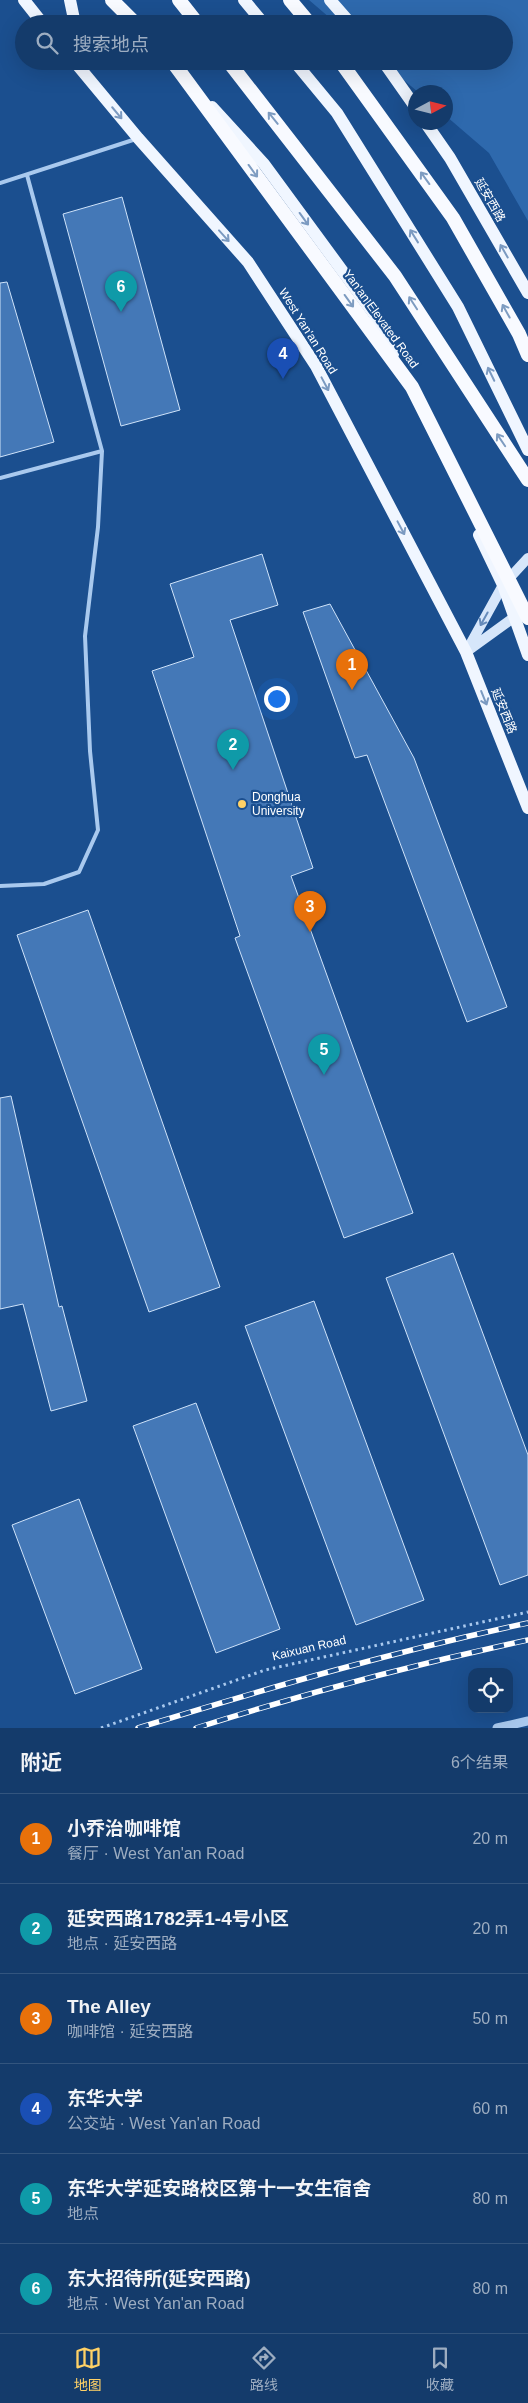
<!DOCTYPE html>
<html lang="zh">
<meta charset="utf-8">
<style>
body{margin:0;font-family:Arial,"Noto Sans SC",sans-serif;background:#1d4271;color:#f1f3f6}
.controls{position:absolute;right:15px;bottom:15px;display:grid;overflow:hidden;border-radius:10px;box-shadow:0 5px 20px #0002}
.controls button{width:45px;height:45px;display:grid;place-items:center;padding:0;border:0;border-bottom:1px solid #33557e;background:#143b6b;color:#f1f3f6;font:25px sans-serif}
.compass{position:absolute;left:408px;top:85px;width:45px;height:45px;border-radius:50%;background:#143b6b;box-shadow:0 5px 20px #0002;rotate:83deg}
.you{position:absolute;left:276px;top:698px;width:18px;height:18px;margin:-12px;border:4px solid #fff;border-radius:50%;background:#1a73e8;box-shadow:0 0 0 8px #1a73e833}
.badge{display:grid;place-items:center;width:32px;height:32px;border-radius:50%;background:#ffd166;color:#fff;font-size:16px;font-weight:700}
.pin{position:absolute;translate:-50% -41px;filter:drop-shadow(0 1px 2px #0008)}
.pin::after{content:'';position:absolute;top:26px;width:18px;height:15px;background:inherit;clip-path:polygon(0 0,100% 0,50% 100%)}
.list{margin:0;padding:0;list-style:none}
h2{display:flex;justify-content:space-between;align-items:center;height:65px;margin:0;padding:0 20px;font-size:21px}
h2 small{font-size:16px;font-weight:400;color:#9dadc1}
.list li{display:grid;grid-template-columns:32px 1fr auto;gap:15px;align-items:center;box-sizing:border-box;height:90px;padding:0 20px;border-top:1px solid #33557e}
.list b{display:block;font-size:19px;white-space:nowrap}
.list p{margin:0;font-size:16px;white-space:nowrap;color:#9dadc1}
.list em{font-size:16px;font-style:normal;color:#9dadc1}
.icon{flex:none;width:28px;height:28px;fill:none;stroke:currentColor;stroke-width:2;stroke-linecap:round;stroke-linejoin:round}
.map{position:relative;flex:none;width:528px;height:1728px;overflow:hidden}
.search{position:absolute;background:#143b6b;box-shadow:0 5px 20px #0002;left:15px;right:15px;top:15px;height:55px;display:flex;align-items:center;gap:12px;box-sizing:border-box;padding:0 18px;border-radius:28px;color:#9dadc1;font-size:19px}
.sheet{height:605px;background:#143b6b}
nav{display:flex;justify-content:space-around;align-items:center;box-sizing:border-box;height:70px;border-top:1px solid #33557e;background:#143b6b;font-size:14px;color:#9dadc1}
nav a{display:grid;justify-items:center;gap:2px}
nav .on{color:#ffd166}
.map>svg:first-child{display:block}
</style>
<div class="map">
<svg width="528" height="1728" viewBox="0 0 528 1728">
<rect width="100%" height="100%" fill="#1b4f8f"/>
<!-- green -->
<path fill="#2e69ad" d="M309 0H528V221L489 153 446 116V92H418L381 61H504V24H337Z"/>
<!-- building -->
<path fill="#4478b7" stroke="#cfe3fa" d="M122 197 180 410 121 426 63 214Z
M7 282 54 442 0 457V283Z
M262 554 278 605 230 620 313 868 291 876 413 1213 344 1238 235 938 240 936 152 671 194 657 170 584Z
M330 604 414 758 507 1007 467 1022 367 755 355 758 303 612Z
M88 910 220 1287 149 1312 17 935Z
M11 1096 59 1307 62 1306 87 1401 51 1411 23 1304 0 1309V1098Z
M453 1253 528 1455V1575L500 1585 386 1278Z
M314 1301 424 1600 356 1625 245 1326Z
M196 1403 280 1629 216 1653 133 1426Z
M79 1499 142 1669 75 1694 12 1525Z"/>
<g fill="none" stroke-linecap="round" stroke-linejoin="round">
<!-- path -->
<path stroke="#a9c9ee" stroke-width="3" stroke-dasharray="2.5 4" stroke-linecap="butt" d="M101 1728 265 1670 528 1612"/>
<!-- service -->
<path stroke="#a9c9ee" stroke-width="4" d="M0 183 136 139
M0 478 102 451
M0 886 44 884 79 872 98 830 90 751 85 636 98 527 102 451 27 175"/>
<!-- tertiary -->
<path stroke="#a9c9ee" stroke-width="9" d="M497 1728 528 1721"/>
<!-- secondary -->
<path stroke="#d6e6fa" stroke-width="10" d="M469 650 520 613
M466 652 503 585 528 558"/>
<!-- primary -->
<path stroke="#f0f6ff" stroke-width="12" d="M24 0 43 24
M70 0 75 24
M244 0 264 24
M330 0 351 24
M74 61 138 138 248 262 316 366 466 652 528 808
M294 61 337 113 458 307 528 450
M383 61 416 108
M212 107 264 164 374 314 393 354
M425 122 450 158 528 293
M479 535 503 585 528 655"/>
<!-- trunk -->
<path stroke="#f8faff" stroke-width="14" d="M112 0 136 24
M179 0 198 24
M290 0 310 24
M228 61 395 276 528 480
M340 61 453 218 519 334 528 355"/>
<!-- rail casing -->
<g stroke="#fff" stroke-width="5.5">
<path id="rail" d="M138 1728C268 1688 395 1651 528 1623
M196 1728C306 1693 416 1664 528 1640"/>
</g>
<!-- rail -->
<use href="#rail" stroke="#1b4f8f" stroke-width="4" stroke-dasharray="11" stroke-linecap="butt"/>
<!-- trunk-bridge -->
<path stroke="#f8faff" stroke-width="14" d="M172 61 412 387 528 618"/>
</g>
<!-- one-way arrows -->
<defs><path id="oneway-shaft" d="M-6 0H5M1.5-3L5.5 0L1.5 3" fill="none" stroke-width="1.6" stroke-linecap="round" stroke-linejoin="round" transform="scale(1.25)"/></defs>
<g stroke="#7b9ac1">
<use href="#oneway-shaft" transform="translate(117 113) rotate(50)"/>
<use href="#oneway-shaft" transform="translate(304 219) rotate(54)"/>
<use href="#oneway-shaft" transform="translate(224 236) rotate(48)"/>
<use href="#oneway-shaft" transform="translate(414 236) rotate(-122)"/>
<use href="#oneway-shaft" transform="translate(504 251) rotate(-120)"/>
<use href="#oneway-shaft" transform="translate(491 374) rotate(-116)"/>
<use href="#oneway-shaft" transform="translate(325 384) rotate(62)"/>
<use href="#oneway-shaft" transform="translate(401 528) rotate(62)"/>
<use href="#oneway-shaft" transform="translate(484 698) rotate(68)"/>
</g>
<g stroke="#7e9cc1">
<use href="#oneway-shaft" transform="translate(273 118) rotate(-129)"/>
<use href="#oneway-shaft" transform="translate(253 171) rotate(54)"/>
<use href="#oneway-shaft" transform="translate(425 178) rotate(-126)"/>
<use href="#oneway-shaft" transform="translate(349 301) rotate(54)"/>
<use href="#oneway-shaft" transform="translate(413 303) rotate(-123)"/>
<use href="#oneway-shaft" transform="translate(506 311) rotate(-119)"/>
<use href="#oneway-shaft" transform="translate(501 440) rotate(-124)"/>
</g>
<use stroke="#668bba" href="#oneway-shaft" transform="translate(484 619) rotate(119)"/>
<!-- markers -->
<circle fill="#ffd166" stroke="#1b4f8f" stroke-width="2" cx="242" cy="804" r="5"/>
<g text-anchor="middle" stroke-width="4.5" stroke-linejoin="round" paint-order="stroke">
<!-- street labels -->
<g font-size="12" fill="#fff" stroke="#1b4f8f">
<text transform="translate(490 200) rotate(60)" y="4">延安西路</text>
<text transform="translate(381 319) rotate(54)" y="4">Yan'an Elevated Road</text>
<text transform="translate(308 331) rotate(58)" y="4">West Yan'an Road</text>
<text transform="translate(504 711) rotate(68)" y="4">延安西路</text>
<text transform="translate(309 1648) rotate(-13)" y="4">Kaixuan Road</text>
</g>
<!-- poi labels -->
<g font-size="12" fill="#fff" stroke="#1b4f8f" text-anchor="start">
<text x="252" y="801">Donghua<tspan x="252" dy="14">University</tspan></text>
</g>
</g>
</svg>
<div class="controls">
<button><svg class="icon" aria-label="locate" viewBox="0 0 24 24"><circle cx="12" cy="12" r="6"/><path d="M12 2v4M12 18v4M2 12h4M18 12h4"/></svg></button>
</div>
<svg class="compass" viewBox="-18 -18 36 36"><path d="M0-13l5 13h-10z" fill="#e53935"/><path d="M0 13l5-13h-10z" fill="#9dadc1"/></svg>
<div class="you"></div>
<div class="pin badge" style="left:352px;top:690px;background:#e8710a">1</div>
<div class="pin badge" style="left:233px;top:770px;background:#0f9aa8">2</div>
<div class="pin badge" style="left:310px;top:932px;background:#e8710a">3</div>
<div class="pin badge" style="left:283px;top:379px;background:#1a4fb4">4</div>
<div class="pin badge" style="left:324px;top:1075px;background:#0f9aa8">5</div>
<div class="pin badge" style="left:121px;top:312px;background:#0f9aa8">6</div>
<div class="search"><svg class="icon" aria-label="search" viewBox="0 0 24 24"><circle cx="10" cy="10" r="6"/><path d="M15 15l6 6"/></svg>搜索地点</div>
</div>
<section class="sheet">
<h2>附近<small>6个结果</small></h2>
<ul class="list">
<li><span class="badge" style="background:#e8710a">1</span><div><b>小乔治咖啡馆</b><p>餐厅 · West Yan'an Road</p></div><em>20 m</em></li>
<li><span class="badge" style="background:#0f9aa8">2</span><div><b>延安西路1782弄1-4号小区</b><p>地点 · 延安西路</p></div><em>20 m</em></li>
<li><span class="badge" style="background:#e8710a">3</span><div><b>The Alley</b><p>咖啡馆 · 延安西路</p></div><em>50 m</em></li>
<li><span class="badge" style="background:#1a4fb4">4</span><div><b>东华大学</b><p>公交站 · West Yan'an Road</p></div><em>60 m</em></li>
<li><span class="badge" style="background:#0f9aa8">5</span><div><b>东华大学延安路校区第十一女生宿舍</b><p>地点</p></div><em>80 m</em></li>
<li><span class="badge" style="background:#0f9aa8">6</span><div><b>东大招待所(延安西路)</b><p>地点 · West Yan'an Road</p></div><em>80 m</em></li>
</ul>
</section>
<nav>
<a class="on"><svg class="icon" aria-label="map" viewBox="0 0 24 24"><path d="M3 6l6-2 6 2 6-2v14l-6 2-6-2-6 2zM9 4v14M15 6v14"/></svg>地图</a>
<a><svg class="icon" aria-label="directions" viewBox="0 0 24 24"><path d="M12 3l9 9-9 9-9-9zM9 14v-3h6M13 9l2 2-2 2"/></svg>路线</a>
<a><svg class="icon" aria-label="saved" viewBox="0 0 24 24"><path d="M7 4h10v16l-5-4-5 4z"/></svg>收藏</a>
</nav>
